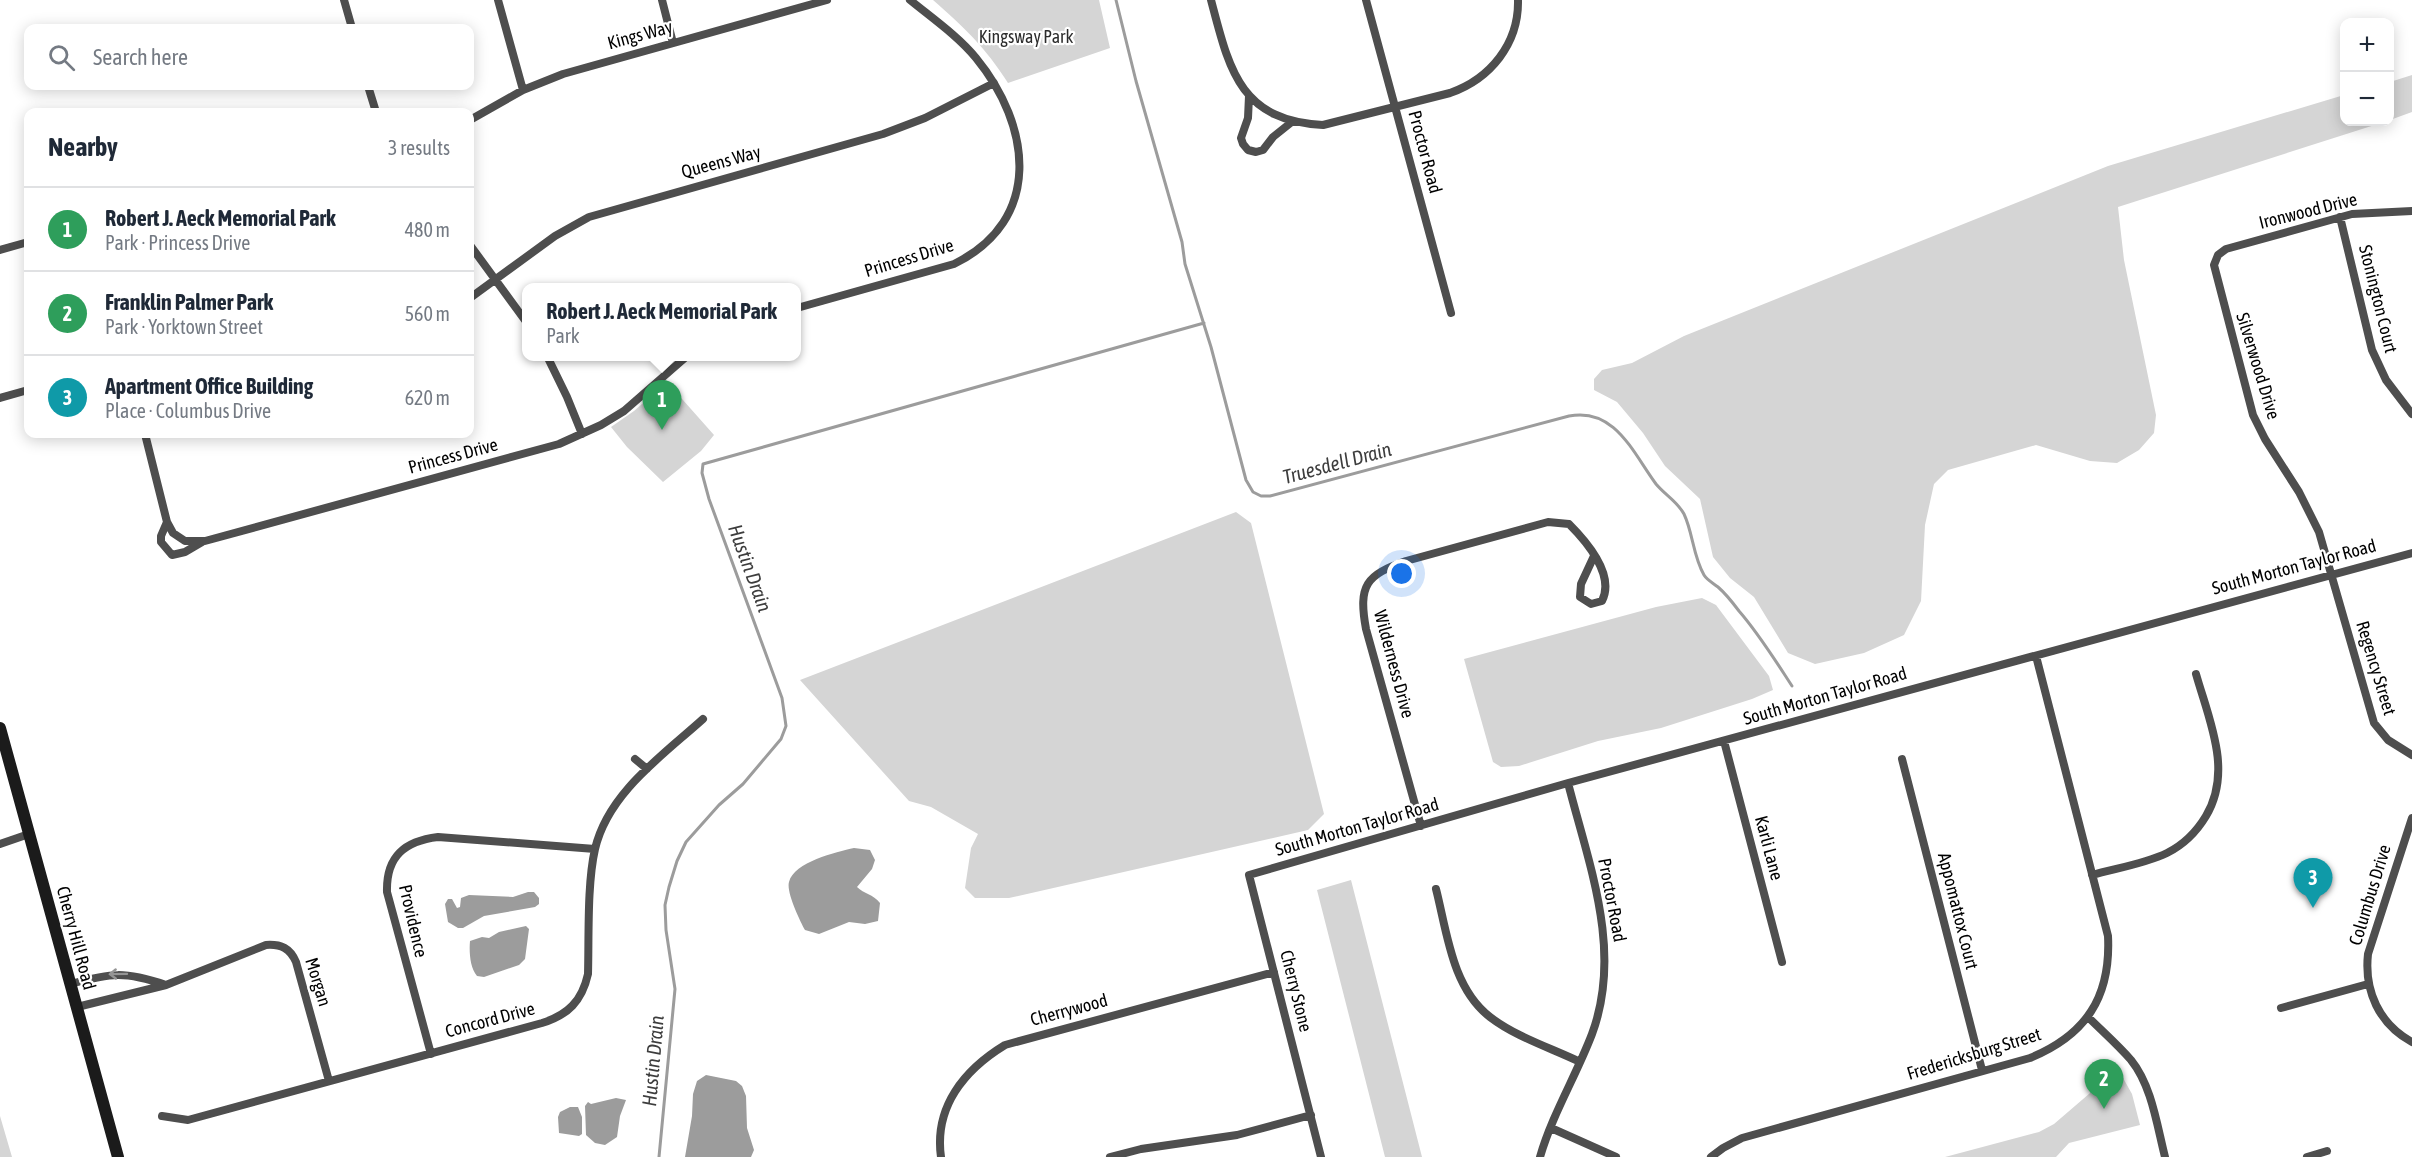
<!DOCTYPE html>
<meta charset="utf-8">
<style>
body{margin:0;font-family:"Asap Condensed",sans-serif;background:#f6f6f7;color:#1f2937}
.controls{position:absolute;right:18px;top:18px;display:grid;overflow:hidden;border-radius:12px;box-shadow:0 3px 15px #0003}
.controls button{width:54px;height:54px;display:grid;place-items:center;padding:0;border:0;border-bottom:2px solid #e0e1e3;background:#fff;color:#1f2937;font:30px sans-serif}
.you{position:absolute;left:1402px;top:574px;width:21px;height:21px;margin:-15px;border:4px solid #fff;border-radius:50%;background:#1a73e8;box-shadow:0 0 0 9px #1a73e833}
.badge{display:grid;place-items:center;width:39px;height:39px;border-radius:50%;background:#0b8043;color:#fff;font-size:20px;font-weight:700}
.pin{position:absolute;translate:-50% -50px;filter:drop-shadow(0 2px 3px #0008)}
.pin::after{content:'';position:absolute;top:32px;width:21px;height:18px;background:inherit;clip-path:polygon(0 0,100% 0,50% 100%)}
.popup{position:absolute;left:522px;top:283px;width:279px;height:78px;box-sizing:border-box;display:grid;place-content:center;border-radius:12px;background:#fff;filter:drop-shadow(0 2px 4px #0005);font-size:20px;white-space:nowrap;color:#747a83}
.popup b{font-size:22px;color:#1f2937}
.popup::after{content:'';position:absolute;left:50%;top:100%;margin-left:-12px;border:12px solid transparent;border-top-color:#fff}
.list{margin:0;padding:0;list-style:none}
h2{display:flex;justify-content:space-between;align-items:center;height:78px;margin:0;padding:0 24px;font-size:26px}
h2 small{font-size:20px;font-weight:400;color:#747a83}
.list li{display:grid;grid-template-columns:39px 1fr auto;gap:18px;align-items:center;box-sizing:border-box;height:84px;padding:0 24px;border-top:2px solid #e0e1e3}
.list b{display:block;font-size:22px;white-space:nowrap}
.list p{margin:0;font-size:20px;white-space:nowrap;color:#747a83}
.list em{font-size:20px;font-style:normal;color:#747a83}
.icon{flex:none;width:33px;height:33px;fill:none;stroke:currentColor;stroke-width:2;stroke-linecap:round;stroke-linejoin:round}
.map{position:relative;flex:none;width:2412px;height:1157px;overflow:hidden}
.search{position:absolute;background:#fff;box-shadow:0 3px 15px #0003;left:24px;top:24px;width:450px;height:66px;display:flex;align-items:center;gap:15px;box-sizing:border-box;padding:0 21px;border-radius:12px;color:#747a83;font-size:22px}
.panel{position:absolute;background:#fff;box-shadow:0 3px 15px #0003;left:24px;top:108px;width:450px;height:330px;border-radius:12px}
.map>svg:first-child{display:block}
</style>
<div class="map">
<svg width="2412" height="1157" viewBox="0 0 2412 1157">
<rect width="100%" height="100%" fill="#fff"/>
<!-- green -->
<path fill="#d5d5d5" d="M933 0H1099L1110 48 1008 83C986 48 964 27 933 0Z
M2412 75V112L2390 120V82Z
M2344 95V122H2384L2118 207 2124 260 2156 415 2154 433 2139 450 2117 463 2090 461 2036 445 1948 470 1934 484 1925 525 1921 601 1904 635 1864 653 1815 664 1788 653 1754 597 1730 578 1713 557 1700 499 1665 466 1643 433 1617 402 1594 390V379L1602 370 1632 363 1684 336 2108 166Z
M667 382 714 435 701 451 663 482 627 447 611 427 634 411Z
M1236 512 1251 523 1324 814 1308 830 1009 898H975L965 888 971 848 978 834 931 807 909 801 800 680Z
M1702 598 1716 605 1769 676 1773 690 1752 699 1661 728 1598 741 1519 766 1501 767 1493 762 1464 659 1656 607Z
M1351 880 1422 1157H1385L1317 890Z
M2118 1069 2132 1094 2140 1125 2069 1143 2056 1157H1945L2039 1132 2054 1124Z
M0 1116 12 1157H0Z"/>
<!-- water -->
<path fill="#9c9c9c" d="M854 848 870 850 875 860 872 869 857 887C864 894 873 894 880 903L878 921 865 924 849 922 819 934 805 930C800 921 786 892 789 882 794 862 836 852 854 848Z
M528 892H534L539 898V904L535 907 484 916 463 928H458L448 922 445 904 448 899H452L457 908 460 907 461 898 469 895 513 897Z
M526 926 529 929 525 959 519 965 484 977 477 976C470 968 469 952 470 941L482 937 489 938 499 932Z
M706 1075 736 1081 742 1086 746 1096 747 1128 754 1150 751 1157H685L692 1116 693 1094 697 1081Z
M616 1098 626 1100 620 1116 617 1137 605 1145 595 1143 586 1135 585 1106 588 1102 591 1104Z
M570 1107H578L582 1117V1134L579 1136 559 1133 558 1117 560 1112Z"/>
<g fill="none" stroke-linecap="round" stroke-linejoin="round">
<!-- stream -->
<path stroke="#9c9c9c" stroke-width="3" d="M1116 0 1136 81 1182 242 1185 264 1211 347 1246 480 1253 492 1261 496H1270L1569 416C1615 407 1633 453 1656 484 1665 495 1677 501 1684 514 1693 533 1693 556 1704 575 1707 580 1713 583 1718 587 1726 594 1733 603 1739 611 1759 634 1775 660 1792 686
M659 1157 675 989 666 930 665 905 669 887 677 861 686 842 719 805 743 784 781 739 786 726 782 698 709 499 702 473 703 464 1204 323"/>
<!-- street -->
<path stroke="#4e4e4e" stroke-width="8" d="M344 0 352 28
M498 0 523 90
M662 0 673 43
M1211 0C1229 68 1239 121 1323 125L1450 93C1490 79 1519 44 1518 0
M1366 0 1451 313
M368 86 376 112
M1249 96 1248 118 1241 138 1243 144 1248 150 1256 152 1263 150 1273 137 1293 121
M470 120 523 90 563 74 827 0
M2412 211 2352 214 2226 249 2218 255 2214 265 2253 415 2265 439 2299 492 2319 532 2374 723 2388 740 2412 755
M2340 217 2372 350 2386 380 2412 414
M470 245 527 323
M0 250 28 242
M470 298 555 236 589 217 883 134 925 118 994 83
M797 308 954 264C1044 220 1031 125 976 58 958 36 932 18 910 0
M547 356 567 397 582 434
M0 398 28 390
M145 434 167 522 173 533 185 541H205L559 444 601 425 624 411 687 356
M167 522 161 536V542L172 555 185 552 202 542
M1724 741 1782 962
M635 759 647 769
M1902 759 1982 1070
M2412 818 2368 954C2364 991 2379 1024 2412 1042
M1421 826 1366 629C1358 585 1366 575 1406 561L1548 522 1569 524C1587 542 1615 575 1602 601L1591 604 1580 597 1581 584 1594 556
M0 844 29 834
M2092 875C2117 868 2144 864 2167 853 2183 845 2197 831 2206 816 2233 771 2209 720 2196 674
M1436 889C1447 932 1452 988 1490 1017 1516 1037 1551 1048 1580 1062
M70 984C112 973 124 971 166 985
M77 1007 166 985 266 945C281 944 290 948 296 962L329 1081
M2281 1008 2368 984
M2088 1017C2102 1031 2118 1045 2131 1060 2152 1086 2157 1126 2165 1157
M431 1054 387 892C386 856 405 841 438 837L595 849
M162 1116 188 1120 542 1023C568 1015 582 1001 588 974 589 937 587 884 595 849 608 793 662 756 703 719
M1551 1128 1616 1157
M941 1157C934 1107 964 1070 1005 1045L1274 972
M1110 1157 1141 1149 1237 1135 1311 1115
M1321 1157 1249 875 1568 783 2412 553
M1540 1157C1552 1115 1576 1076 1592 1034 1623 951 1589 865 1568 783
M1711 1157 1723 1148 1742 1138 2030 1058C2086 1035 2111 997 2108 936L2036 656
M2307 1157 2327 1151"/>
<!-- secondary -->
<path stroke="#1b1b1b" stroke-width="12" d="M0 728 118 1157"/>
</g>
<!-- one-way arrows -->
<defs><path id="oneway-shaft" d="M-6 0H5M1.5-3L5.5 0L1.5 3" fill="none" stroke-width="1.6" stroke-linecap="round" stroke-linejoin="round" transform="scale(1.5)"/></defs>
<use stroke="#959595" href="#oneway-shaft" transform="translate(118 974) rotate(179)"/>
<g text-anchor="middle" stroke-width="4.5" stroke-linejoin="round" paint-order="stroke">
<!-- street labels -->
<g font-size="18" fill="#000" stroke="#fff">
<text transform="translate(640 35) rotate(-15)" y="6">Kings Way</text>
<text transform="translate(1425 152) rotate(75)" y="6">Proctor Road</text>
<text transform="translate(721 162) rotate(-15)" y="6">Queens Way</text>
<text transform="translate(2308 211) rotate(-14)" y="6">Ironwood Drive</text>
<text transform="translate(909 258) rotate(-17)" y="6">Princess Drive</text>
<text transform="translate(2378 299) rotate(76)" y="6">Stonington Court</text>
<text transform="translate(2258 366) rotate(73)" y="6">Silverwood Drive</text>
<text transform="translate(453 456) rotate(-15)" y="6">Princess Drive</text>
<text transform="translate(2294 567) rotate(-15)" y="6">South Morton Taylor Road</text>
<text transform="translate(1394 664) rotate(75)" y="6">Wilderness Drive</text>
<text transform="translate(2376 668) rotate(73)" y="6">Regency Street</text>
<text transform="translate(1825 696) rotate(-16)" y="6">South Morton Taylor Road</text>
<text transform="translate(1357 827) rotate(-16)" y="6">South Morton Taylor Road</text>
<text transform="translate(1769 848) rotate(75)" y="6">Karli Lane</text>
<text transform="translate(2370 895) rotate(-73)" y="6">Columbus Drive</text>
<text transform="translate(1612 900) rotate(79)" y="6">Proctor Road</text>
<text transform="translate(1958 911) rotate(76)" y="6">Appomattox Court</text>
<text transform="translate(413 921) rotate(77)" y="6">Providence</text>
<text transform="translate(76 938) rotate(75)" y="6">Cherry Hill Road</text>
<text transform="translate(318 982) rotate(73)" y="6">Morgan</text>
<text transform="translate(1296 991) rotate(76)" y="6">Cherry Stone</text>
<text transform="translate(1069 1010) rotate(-15)" y="6">Cherrywood</text>
<text transform="translate(490 1020) rotate(-15)" y="6">Concord Drive</text>
<text transform="translate(1974 1054) rotate(-17)" y="6">Fredericksburg Street</text>
</g>
<!-- park labels -->
<g font-size="18" fill="#2c2c2c" stroke="#fff">
<text x="1026" y="43">Kingsway Park</text>
</g>
<!-- water labels -->
<g font-size="20" font-style="italic" fill="#3d3d3d" stroke="#fff">
<text transform="translate(1337 463) rotate(-15)" y="7">Truesdell Drain</text>
<text transform="translate(750 568) rotate(70)" y="7">Hustin Drain</text>
<text transform="translate(653 1061) rotate(-85)" y="7">Hustin Drain</text>
</g>
</g>
</svg>
<div class="controls">
<button>+</button>
<button>−</button>
</div>
<div class="you"></div>
<div class="pin badge" style="left:662px;top:430px;background:#2e9e5b">1</div>
<div class="popup"><b>Robert J. Aeck Memorial Park</b>Park</div>
<div class="pin badge" style="left:2104px;top:1109px;background:#2e9e5b">2</div>
<div class="pin badge" style="left:2313px;top:908px;background:#0f9aa8">3</div>
<div class="search"><svg class="icon" aria-label="search" viewBox="0 0 24 24"><circle cx="10" cy="10" r="6"/><path d="M15 15l6 6"/></svg>Search here</div>
<section class="panel">
<h2>Nearby<small>3 results</small></h2>
<ul class="list">
<li><span class="badge" style="background:#2e9e5b">1</span><div><b>Robert J. Aeck Memorial Park</b><p>Park · Princess Drive</p></div><em>480 m</em></li>
<li><span class="badge" style="background:#2e9e5b">2</span><div><b>Franklin Palmer Park</b><p>Park · Yorktown Street</p></div><em>560 m</em></li>
<li><span class="badge" style="background:#0f9aa8">3</span><div><b>Apartment Office Building</b><p>Place · Columbus Drive</p></div><em>620 m</em></li>
</ul>
</section>
</div>
